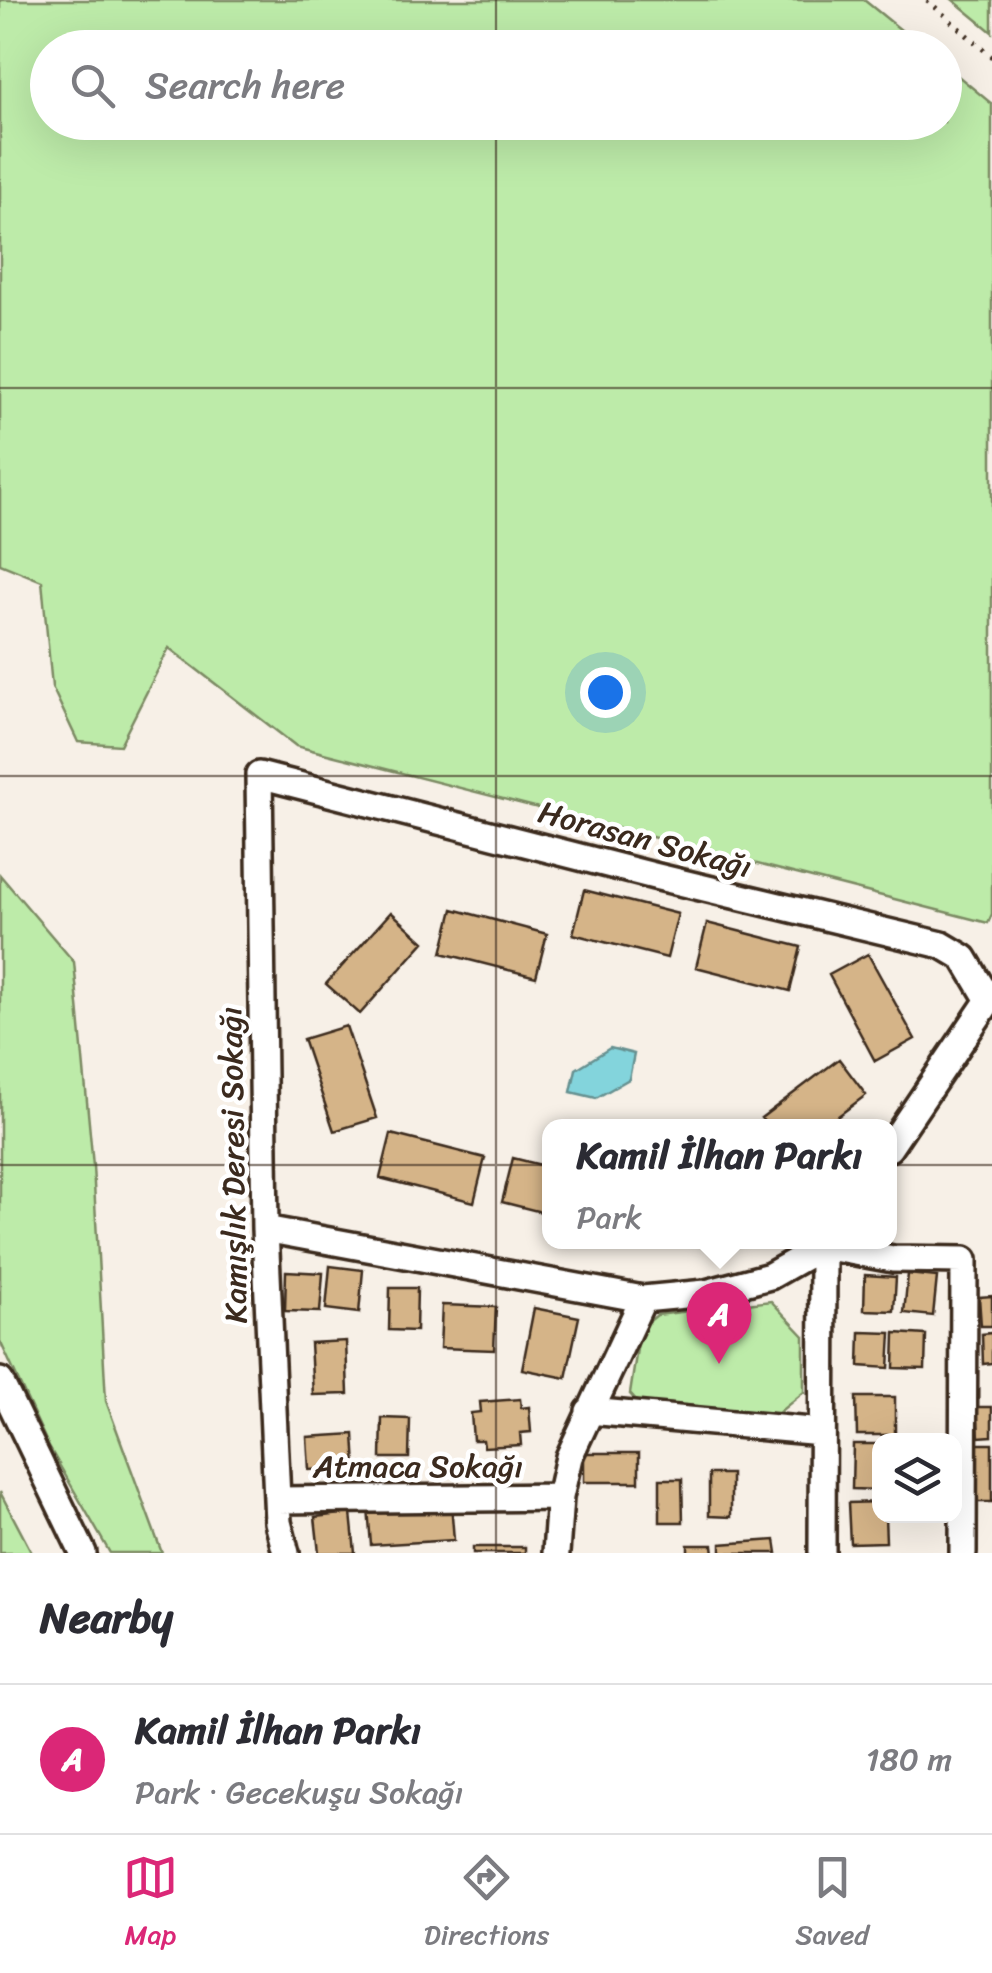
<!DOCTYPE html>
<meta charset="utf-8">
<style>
body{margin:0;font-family:Sriracha,sans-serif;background:#f2f2f3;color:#2b2b33}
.controls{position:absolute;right:30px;bottom:30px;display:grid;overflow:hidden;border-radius:20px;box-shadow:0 10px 40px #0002}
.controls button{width:90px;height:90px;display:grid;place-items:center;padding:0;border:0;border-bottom:2px solid #e1e1e2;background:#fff;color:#2b2b33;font:50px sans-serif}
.you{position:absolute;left:605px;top:692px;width:35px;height:35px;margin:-25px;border:8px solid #fff;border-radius:50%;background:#1a73e8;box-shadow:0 0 0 15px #1a73e833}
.badge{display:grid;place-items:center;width:65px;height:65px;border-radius:50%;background:#db2777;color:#fff;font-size:32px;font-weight:700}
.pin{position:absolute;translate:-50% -82px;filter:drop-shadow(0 2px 5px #0008)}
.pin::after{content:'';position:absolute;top:52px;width:35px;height:30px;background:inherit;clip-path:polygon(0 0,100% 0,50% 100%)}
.popup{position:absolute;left:542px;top:1119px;width:355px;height:130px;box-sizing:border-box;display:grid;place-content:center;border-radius:20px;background:#fff;filter:drop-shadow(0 2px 8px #0005);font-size:32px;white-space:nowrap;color:#7c7c81}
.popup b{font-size:38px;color:#2b2b33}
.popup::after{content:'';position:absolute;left:50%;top:100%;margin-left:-20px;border:20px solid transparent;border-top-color:#fff}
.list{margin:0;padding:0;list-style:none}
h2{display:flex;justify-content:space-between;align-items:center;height:130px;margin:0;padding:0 40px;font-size:42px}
h2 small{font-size:32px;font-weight:400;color:#7c7c81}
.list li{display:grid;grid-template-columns:65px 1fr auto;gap:30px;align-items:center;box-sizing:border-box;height:150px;padding:0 40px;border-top:2px solid #e1e1e2}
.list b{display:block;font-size:38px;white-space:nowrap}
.list p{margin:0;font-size:32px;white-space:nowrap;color:#7c7c81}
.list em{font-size:32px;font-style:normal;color:#7c7c81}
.icon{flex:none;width:55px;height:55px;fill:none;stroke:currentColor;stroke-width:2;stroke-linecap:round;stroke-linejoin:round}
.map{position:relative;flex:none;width:992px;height:1553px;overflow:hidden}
.search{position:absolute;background:#fff;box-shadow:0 10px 40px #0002;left:30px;right:30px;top:30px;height:110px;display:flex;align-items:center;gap:25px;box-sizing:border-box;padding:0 35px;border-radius:55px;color:#7c7c81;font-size:38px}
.sheet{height:280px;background:#fff}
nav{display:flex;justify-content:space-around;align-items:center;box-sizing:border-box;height:140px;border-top:2px solid #e1e1e2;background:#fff;font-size:28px;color:#7c7c81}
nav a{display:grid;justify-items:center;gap:5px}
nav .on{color:#db2777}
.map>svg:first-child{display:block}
</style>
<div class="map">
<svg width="992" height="1553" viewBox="0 0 992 1553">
<rect width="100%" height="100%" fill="#f7f0e7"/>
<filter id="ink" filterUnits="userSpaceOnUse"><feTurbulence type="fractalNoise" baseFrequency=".01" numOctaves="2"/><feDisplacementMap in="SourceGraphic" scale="20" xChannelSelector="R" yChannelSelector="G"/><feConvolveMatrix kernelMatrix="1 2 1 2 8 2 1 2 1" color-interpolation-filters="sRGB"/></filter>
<g filter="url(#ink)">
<!-- green -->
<path fill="#bdeba9" stroke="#7c8a64" stroke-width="2.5" d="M0 0H864L922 47 48 48V122H944L945 65 992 104V914L988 923 296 746 169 648 120 745 78 742 52 687 42 581 0 564Z
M953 0H992V32Z
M0 875 74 962 93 1166 106 1401 162 1553H110L49 1447 0 1341Z
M771 1301 804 1336V1392L772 1418 639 1404 630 1394 640 1329 657 1315Z
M0 1492 32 1553H0Z"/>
<!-- water -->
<path fill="#83d4dc" stroke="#669090" stroke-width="2.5" d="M610 1048 634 1054 629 1079 596 1098 571 1092 576 1069Z"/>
<!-- building -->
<path fill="#d5b488" stroke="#3b2a1e" stroke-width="2.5" d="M584 890 678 914 667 958 573 934Z
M453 909 547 934 536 977 442 953Z
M391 912 424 942 360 1014 326 984Z
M707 923 801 947 790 991 696 967Z
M868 954 915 1039 875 1061 829 975Z
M346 1026 377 1118 334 1131 303 1039Z
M839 1059 866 1095 825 1126H768L761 1118Z
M391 1134 485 1158 474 1202 380 1178Z
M513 1158 549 1167V1214L502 1202Z
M330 1266 363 1270 359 1313 326 1309Z
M286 1271 323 1273 320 1312 285 1311Z
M908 1274 937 1277 933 1316 904 1313Z
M865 1275 896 1277 894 1311 864 1310Z
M390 1288H417L416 1331 389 1330Z
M992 1296V1326H981L979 1297Z
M442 1305 496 1307 494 1350 440 1348Z
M534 1308 579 1317 566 1378 522 1369Z
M860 1332 891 1333 889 1368 859 1366Z
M895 1333 926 1335 925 1369 894 1368Z
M992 1333V1363L983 1364 982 1334Z
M346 1341 348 1394 313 1395 310 1343Z
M856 1397H895V1435H857Z
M520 1399 521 1408 529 1407 531 1432 520 1433 521 1445 484 1447 483 1440H473L471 1413 481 1412 480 1402Z
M977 1407H992V1436L979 1437Z
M382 1418 410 1419 409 1458H381Z
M354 1434 356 1467 309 1470 307 1437Z
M895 1436H925V1440H895Z
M853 1444H880V1490L852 1489Z
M971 1444H992V1502H970Z
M584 1453H639V1482H584Z
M709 1474H731V1517L709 1516Z
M660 1479H682L683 1522H660Z
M880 1502V1516H885L886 1542 850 1543 848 1503Z
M451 1503 454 1540 371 1545 368 1508Z
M351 1513 355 1553H319L315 1517Z
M775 1540 777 1553H721V1544Z
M688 1545H713L714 1553H688Z
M473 1547H525V1553H473Z"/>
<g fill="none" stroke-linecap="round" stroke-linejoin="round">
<!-- minor casing -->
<g stroke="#3b2a1e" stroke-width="32">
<path id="minor" d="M265 1229 643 1299 706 1293 770 1276 823 1246 893 1259 964 1260 963 1553
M0 1381 83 1553
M589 1411 822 1432
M277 1500 560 1497
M286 1553 278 1522 265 1229 259 775 654 876 942 945 964 958 989 1000 889 1148
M556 1553 560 1497 569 1457 643 1299
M822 1553 823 1246 826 1242"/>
</g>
<!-- path -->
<path stroke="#3b2a1e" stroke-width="5" stroke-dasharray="2.5 8" stroke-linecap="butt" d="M927 0 992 57"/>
<!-- minor -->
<use href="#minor" stroke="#fff" stroke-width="25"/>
</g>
</g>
<!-- grid -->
<path fill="none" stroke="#3b2a1e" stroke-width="2.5" stroke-opacity="0.55" d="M496 0V48M496 122V1553M0 388H992M0 776H992M0 1165H992"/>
<g text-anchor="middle" stroke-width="9" stroke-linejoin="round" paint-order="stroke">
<!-- street labels -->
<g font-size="32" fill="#3b2a1e" stroke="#fff">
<text transform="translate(645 839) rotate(15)" y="11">Horasan Sokağı</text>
<text transform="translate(233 1165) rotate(-91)" y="11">Kamışlık Deresi Sokağı</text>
<text x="418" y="1477">Atmaca Sokağı</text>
</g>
</g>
</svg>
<div class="controls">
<button><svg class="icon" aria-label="layers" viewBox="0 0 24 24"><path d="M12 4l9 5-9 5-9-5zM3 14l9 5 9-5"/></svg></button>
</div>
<div class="you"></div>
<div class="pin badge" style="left:719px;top:1364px">A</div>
<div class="popup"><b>Kamil İlhan Parkı</b>Park</div>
<div class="search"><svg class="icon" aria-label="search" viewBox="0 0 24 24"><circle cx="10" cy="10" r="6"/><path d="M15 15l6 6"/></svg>Search here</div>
</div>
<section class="sheet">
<h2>Nearby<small></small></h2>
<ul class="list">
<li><span class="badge">A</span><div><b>Kamil İlhan Parkı</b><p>Park · Gecekuşu Sokağı</p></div><em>180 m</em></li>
</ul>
</section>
<nav>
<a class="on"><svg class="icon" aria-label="map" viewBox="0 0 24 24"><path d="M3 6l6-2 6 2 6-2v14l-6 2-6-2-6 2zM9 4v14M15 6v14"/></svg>Map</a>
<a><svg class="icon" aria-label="directions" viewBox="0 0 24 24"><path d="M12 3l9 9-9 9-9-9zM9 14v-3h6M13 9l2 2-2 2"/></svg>Directions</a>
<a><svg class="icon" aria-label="saved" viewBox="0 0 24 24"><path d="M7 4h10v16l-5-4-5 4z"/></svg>Saved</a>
</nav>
